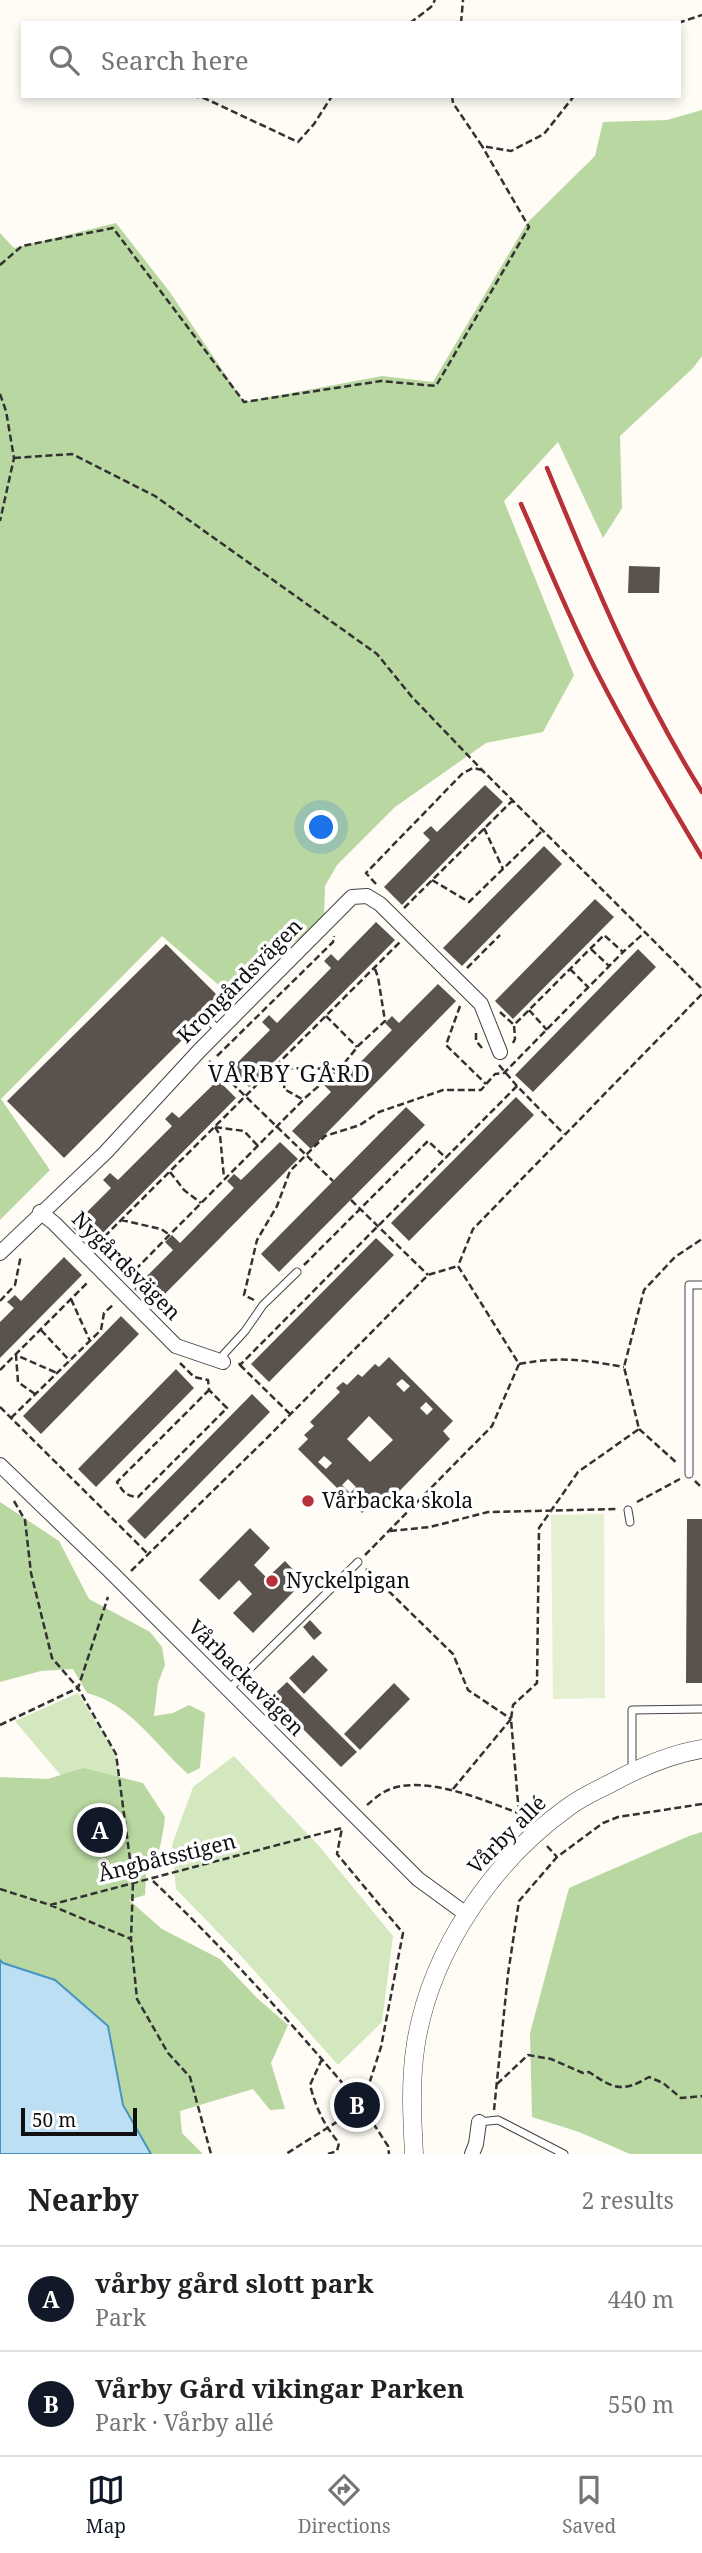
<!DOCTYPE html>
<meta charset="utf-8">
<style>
body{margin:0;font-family:"Noto Serif",serif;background:#f2f2f2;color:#202124}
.scale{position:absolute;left:21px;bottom:18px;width:116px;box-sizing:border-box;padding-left:7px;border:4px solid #101010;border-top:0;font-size:19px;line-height:24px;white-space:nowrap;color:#101010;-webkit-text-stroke:5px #fff;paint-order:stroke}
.you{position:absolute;left:322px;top:828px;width:24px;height:24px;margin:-18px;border:5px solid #fff;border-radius:50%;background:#1a73e8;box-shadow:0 0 0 10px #1a73e833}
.badge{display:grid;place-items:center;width:46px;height:46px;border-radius:50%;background:#111827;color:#fff;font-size:23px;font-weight:700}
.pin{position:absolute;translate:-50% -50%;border:4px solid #fff;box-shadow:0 2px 7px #0006}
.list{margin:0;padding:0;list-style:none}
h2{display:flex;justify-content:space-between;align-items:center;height:91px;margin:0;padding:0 28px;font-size:30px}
h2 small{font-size:23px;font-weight:400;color:#757577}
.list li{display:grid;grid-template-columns:46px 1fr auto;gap:21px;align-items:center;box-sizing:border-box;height:105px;padding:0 28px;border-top:2px solid #e0e0e0}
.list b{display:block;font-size:26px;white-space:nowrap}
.list p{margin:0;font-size:23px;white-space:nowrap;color:#757577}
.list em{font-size:23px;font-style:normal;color:#757577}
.icon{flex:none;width:38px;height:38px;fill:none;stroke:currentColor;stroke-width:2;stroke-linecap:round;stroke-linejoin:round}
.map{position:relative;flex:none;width:702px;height:2154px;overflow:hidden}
.search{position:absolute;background:#fff;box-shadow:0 4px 10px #0003;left:21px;right:21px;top:21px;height:77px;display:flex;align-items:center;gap:18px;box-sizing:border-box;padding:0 24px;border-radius:0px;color:#757577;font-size:26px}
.sheet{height:301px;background:#fff}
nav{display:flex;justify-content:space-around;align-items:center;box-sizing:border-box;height:98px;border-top:2px solid #e0e0e0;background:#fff;font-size:19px;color:#757577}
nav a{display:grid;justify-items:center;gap:4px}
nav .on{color:#111827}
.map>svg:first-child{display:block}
</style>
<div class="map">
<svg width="702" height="2154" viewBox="0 0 702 2154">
<rect width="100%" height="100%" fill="#fefcf5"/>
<!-- green -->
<path fill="#d4e8bf" d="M78 1693 116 1754 132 1882 63 1778 15 1721Z
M234 1756 319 1846 393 1936 382 2022 338 2065 242 1957 176 1889 172 1845 193 1787Z"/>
<!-- forest -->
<path fill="#b9d7a0" d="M702 110V356L693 368 620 436 622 508 603 538 558 442 504 501 574 675 543 732 486 743 395 807 337 865 325 886 324 919 229 994 162 936 1 1099 50 1170 0 1220V233L14 248 116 223 169 291 244 402 382 376 433 382 527 223 595 156 603 122 667 120Z
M0 1502 59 1541 89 1599 150 1632 162 1647 165 1665 158 1683 154 1716 173 1713 189 1705 205 1713 200 1768 188 1774C156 1746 131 1704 87 1693L73 1669 41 1671 0 1682Z
M83 1768 143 1783 165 1817C163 1834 159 1863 146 1875L145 1895 129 1900 162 1929 220 1959 257 1998 288 2025 271 2063 285 2109 270 2110 253 2089 180 2111 182 2133 203 2154H151L123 2105 108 2026 0 1960V1777L48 1779Z
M702 1832V2154H630L579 2132 532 2117 530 2033 569 1888 689 1836Z"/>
<!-- pitch -->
<path fill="#e5efd1" d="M604 1514 605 1698 553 1699 551 1515Z"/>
<!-- water -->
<path fill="#bcdff3" stroke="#4894c5" stroke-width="2" d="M0 1960 3 1963 55 1980 108 2026 123 2105 151 2154H0Z"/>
<!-- building -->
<path fill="#59524d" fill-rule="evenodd" d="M629 566 660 567 659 593H628Z
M485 785 503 802 402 905 384 887 430 840 423 833 431 826 437 832Z
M544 846 562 864 462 966 443 948Z
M595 899 614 917 513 1019 495 1001Z
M376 922 395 940 249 1087 231 1069 270 1030 262 1022 269 1015 277 1023 331 968 324 961 331 954 338 961Z
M166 944 222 1000 64 1158 7 1101Z
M638 949 656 967 533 1092 515 1075Z
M438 984 456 1001 311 1149 292 1131 331 1092 323 1084 330 1077 338 1085 392 1030 385 1023 392 1016 399 1023Z
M218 1080 236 1098 91 1245 72 1227 111 1188 103 1180 110 1173 118 1180 172 1126 165 1119 172 1112 179 1118Z
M516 1097 534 1115 409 1241 391 1223Z
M406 1107 425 1125 279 1272 261 1254Z
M280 1142 298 1159 153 1306 134 1289 173 1250 165 1242 172 1235 180 1243 234 1188 227 1181 234 1174 241 1180Z
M376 1238 394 1255 269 1382 251 1364Z
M64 1257 82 1275 0 1358V1322L14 1308 7 1302 15 1295 21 1301Z
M121 1316 139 1334 41 1434 23 1416Z
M389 1357 453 1421 443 1431 450 1439 380 1511 372 1503 362 1513 298 1449 308 1439 304 1435 314 1426 310 1422 340 1392 336 1388 343 1382 347 1385 358 1374 362 1377 375 1364 379 1367ZM402 1379 410 1386 404 1392 396 1384ZM426 1402 433 1409 427 1415 420 1408ZM369 1416 393 1440 370 1462 347 1439ZM324 1456 332 1463 326 1469 318 1462ZM348 1479 356 1487 350 1493 342 1485Z
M176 1369 194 1388 96 1487 78 1469Z
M252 1394 270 1412 145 1539 127 1521Z
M687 1519H702V1683H686Z
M250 1528 270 1548 254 1565 267 1578 285 1561 304 1581 253 1633 233 1613 252 1594 239 1580 219 1600 199 1580Z
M310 1620 322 1633 314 1640 303 1627Z
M313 1655 328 1670 304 1694 289 1678Z
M287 1682 357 1752 341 1767 271 1697Z
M394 1683 410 1699 360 1750 344 1734Z"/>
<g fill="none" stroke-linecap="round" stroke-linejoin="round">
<!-- service casing -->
<g stroke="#434343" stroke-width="9">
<path id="service" d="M205 1017 219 1030
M223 1361 224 1354 245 1331 263 1305 297 1272
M689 1474V1285H702
M628 1510 630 1522
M229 1689 358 1562
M632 1769V1710L702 1709
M479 2122 498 2120 564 2154"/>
</g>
<!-- minor casing -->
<g stroke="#434343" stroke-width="16">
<path id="minor" d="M40 1212 54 1223 176 1346 223 1362
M0 1253 105 1153 199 1051 352 897 367 896 380 904 481 1004 500 1052
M0 1465 111 1572 418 1879 466 1914
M472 2154 476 2144 479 2122"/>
</g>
<!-- tertiary casing -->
<g stroke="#434343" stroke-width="19">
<path id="tertiary" d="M414 2154C412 2117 410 2080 416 2043 431 1951 492 1862 567 1808 581 1797 598 1790 613 1782 641 1767 671 1754 702 1749"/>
</g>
<!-- path -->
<path stroke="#323232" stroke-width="2.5" stroke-dasharray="7 3.5" stroke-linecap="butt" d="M410 23 431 7 435 0
M461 23 463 0
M678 23 702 15
M192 96 204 98 298 142 314 124 332 96
M452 96 453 103 482 146 511 151 544 134 574 96
M0 265 22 246 113 228 244 402 381 381 436 386 529 227 482 146
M0 394 6 411 14 458 0 521
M14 458 72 454 155 496 377 654 412 697 482 770 702 989
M484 828 503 869
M432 880 469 902 543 830
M376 884 366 873 463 773 473 768 482 770
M404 908 513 800
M591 949 609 966
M467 968 500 935
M570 969 588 987
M460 1006 446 1045 486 1084
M529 1010 547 1030
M500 1012 513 1024
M326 1016 357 1047
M476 1033V1041L482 1048
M513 1043 515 1039 514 1025 604 935 623 952 644 933
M217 1056 333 942 334 936
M209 1061 333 1181
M280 1063 286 1068 284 1089 302 1099
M499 1065 517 1086
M286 1068 338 1069
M215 1127 220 1135 224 1178
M215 1127 244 1131 258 1146
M170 1172 184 1190 201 1203
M351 1200 428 1275
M121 1220 161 1229 170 1235
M97 1244 400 942
M304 1265 428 1141 446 1158
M128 1277 306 1097 342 1066 359 1045 385 1021 378 977 375 969
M71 1299 90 1341
M254 1300 244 1295 257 1240 277 1206 290 1171 325 1136 360 1125 379 1112 443 1090H481L495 1074 504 1073 623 952
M0 1301 15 1285 21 1255
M41 1330 70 1361
M180 1363 194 1377 208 1380 209 1390 227 1408 138 1497C126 1496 123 1492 117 1482L209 1390
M239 1363 240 1365 517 1086 564 1134
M519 1364C561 1356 583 1360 624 1367
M240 1365 290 1414
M0 1370 89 1281
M35 1394 18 1382 16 1355 57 1373
M0 1407 148 1554
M11 1418 101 1330 104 1313 114 1304
M639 1429 678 1464
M695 1481 702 1488
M14 1501 25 1520 31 1573 52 1658 78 1688 116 1754 133 1882 131 1939
M637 1502 680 1479
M390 1531 430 1527 488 1512 616 1509
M365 1555 492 1426 519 1364 458 1266 473 1229 702 994
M366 1569 453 1654 468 1690 511 1719
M131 1571 268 1437 428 1275 458 1266
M0 1725 78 1688 108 1597
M453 1789 511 1719
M367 1805C372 1801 378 1795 384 1792 420 1772 483 1800 518 1813
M523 1822 519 1814 511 1719 513 1705 537 1683 539 1528 578 1472 639 1429 624 1367 644 1290 675 1257 702 1239
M547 1846 557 1857
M153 1881C228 1952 295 2027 362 2106L286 2154
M0 1889 50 1905 131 1939 137 1999 168 2053 190 2077 211 2154
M50 1905 342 1828 337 1854 403 1933 381 2047 362 2106 388 2146 389 2154
M322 2059 310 2085C316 2108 324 2125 339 2143L337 2151 328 2154
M497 2084 528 2055 551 2059 583 2073 589 2072C614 2089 622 2093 649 2077L663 2083 681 2098 702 2096
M494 2110 508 1974 519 1901 557 1857 603 1823 618 1817 702 1804"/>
<!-- service -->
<use href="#service" stroke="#fff" stroke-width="7"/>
<!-- minor -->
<use href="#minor" stroke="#fff" stroke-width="14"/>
<!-- tertiary -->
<use href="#tertiary" stroke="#fff" stroke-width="18"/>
<!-- rail -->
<path stroke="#b83038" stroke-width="4.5" d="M547 468C592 578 638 690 702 792
M521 504C547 563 571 623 601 680 632 740 667 799 702 857"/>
</g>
<!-- markers -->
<g fill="#b83038" stroke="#fff" stroke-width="2.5">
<circle cx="308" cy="1501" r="7"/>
<circle cx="272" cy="1581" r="7"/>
</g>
<g text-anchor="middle" stroke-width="7" stroke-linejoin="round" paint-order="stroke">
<!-- street labels -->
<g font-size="21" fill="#101010" stroke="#fff">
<text transform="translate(240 981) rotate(-45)" y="7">Krongårdsvägen</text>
<text transform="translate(126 1266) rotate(45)" y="7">Nygårdsvägen</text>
<text transform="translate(246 1678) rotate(45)" y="7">Vårbackavägen</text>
<text transform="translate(507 1835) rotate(-45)" y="7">Vårby allé</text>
<text transform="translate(167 1858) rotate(-14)" y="7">Ångbåtsstigen</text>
</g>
<!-- poi labels -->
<g font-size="21" fill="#101010" stroke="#fff" text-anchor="start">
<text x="322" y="1508">Vårbacka skola</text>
<text x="286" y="1588">Nyckelpigan</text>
</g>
<!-- neighbourhood labels -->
<g font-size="23" letter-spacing="2" fill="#101010" stroke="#fff">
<text x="290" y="1082">VÅRBY GÅRD</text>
</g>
</g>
</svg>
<div class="scale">50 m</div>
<div class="you"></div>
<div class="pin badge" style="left:100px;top:1830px">A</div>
<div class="pin badge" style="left:357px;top:2105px">B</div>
<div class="search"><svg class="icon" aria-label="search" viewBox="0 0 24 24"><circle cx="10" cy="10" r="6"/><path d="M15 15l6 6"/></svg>Search here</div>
</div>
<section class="sheet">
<h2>Nearby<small>2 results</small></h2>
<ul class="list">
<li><span class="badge">A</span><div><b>vårby gård slott park</b><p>Park</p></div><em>440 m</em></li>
<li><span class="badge">B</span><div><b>Vårby Gård vikingar Parken</b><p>Park · Vårby allé</p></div><em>550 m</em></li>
</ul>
</section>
<nav>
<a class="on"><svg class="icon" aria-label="map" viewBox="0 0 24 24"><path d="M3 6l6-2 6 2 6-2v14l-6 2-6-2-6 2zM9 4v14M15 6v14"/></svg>Map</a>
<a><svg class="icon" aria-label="directions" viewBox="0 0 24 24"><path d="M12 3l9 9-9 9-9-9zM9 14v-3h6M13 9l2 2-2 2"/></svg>Directions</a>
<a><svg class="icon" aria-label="saved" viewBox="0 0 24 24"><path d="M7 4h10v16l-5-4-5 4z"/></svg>Saved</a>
</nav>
